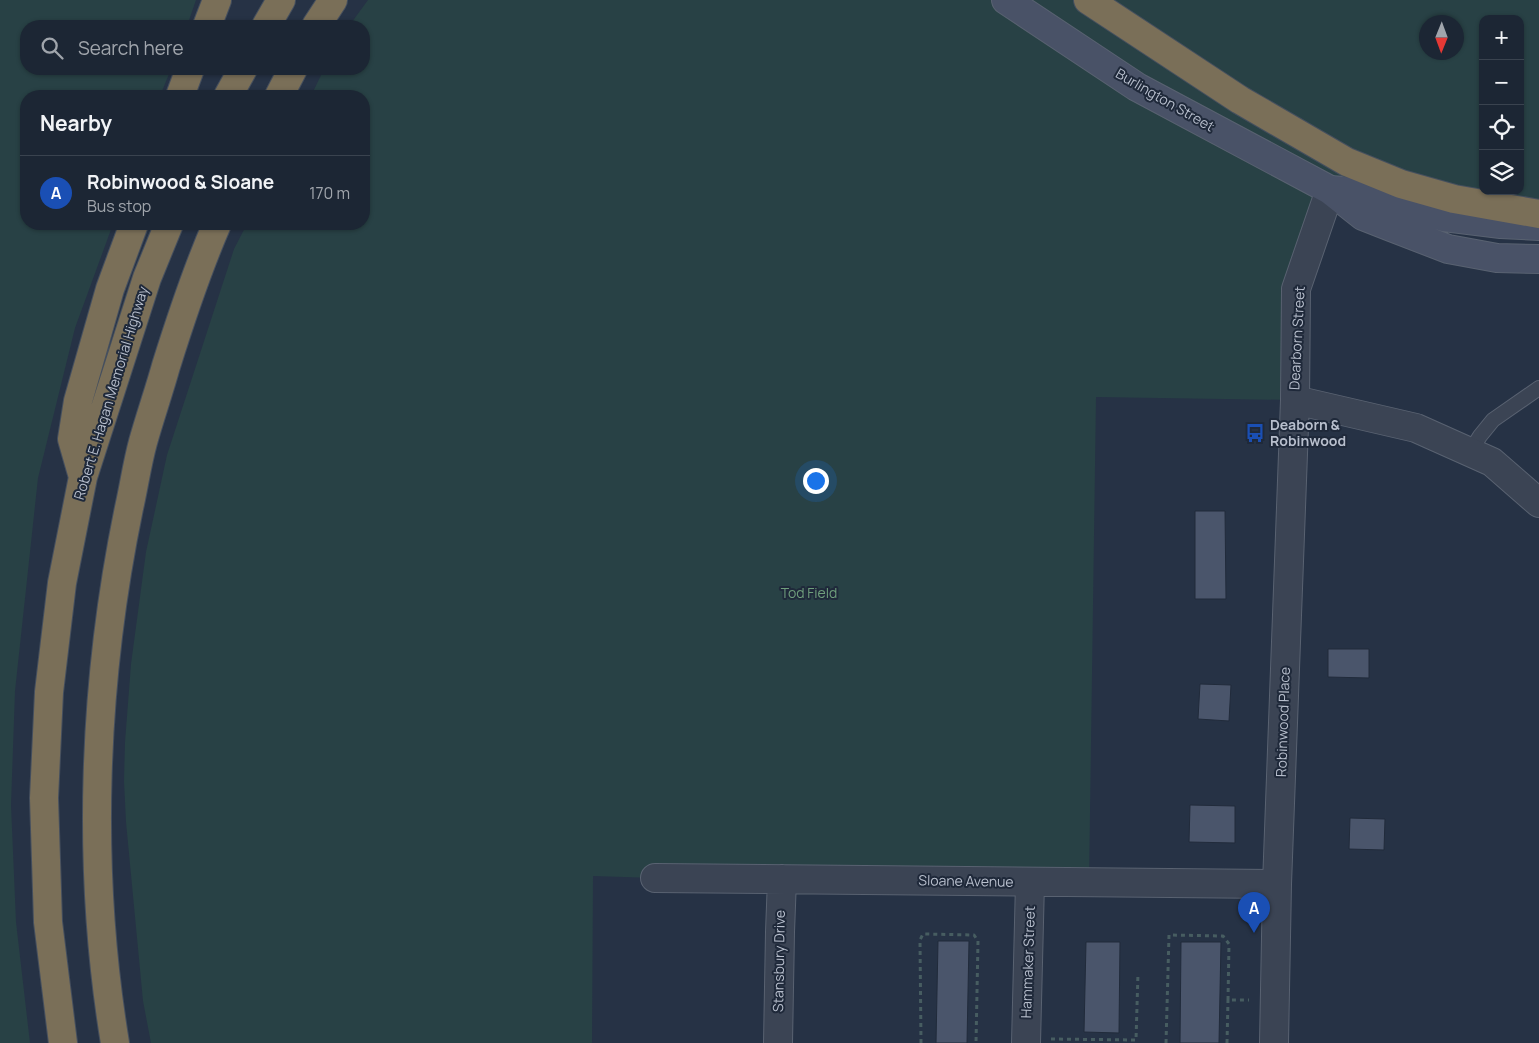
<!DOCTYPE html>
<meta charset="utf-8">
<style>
body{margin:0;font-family:Manrope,sans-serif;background:#252e3c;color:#f1f3f6}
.controls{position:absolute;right:15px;top:15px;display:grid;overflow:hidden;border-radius:10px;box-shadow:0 1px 4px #0004}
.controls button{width:45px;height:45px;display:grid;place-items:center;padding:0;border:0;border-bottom:1px solid #3a434f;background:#1c2634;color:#f1f3f6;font:25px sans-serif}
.compass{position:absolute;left:1419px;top:15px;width:45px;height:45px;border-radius:50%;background:#1c2634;box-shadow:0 1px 4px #0004;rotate:181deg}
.you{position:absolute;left:815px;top:480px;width:18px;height:18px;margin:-12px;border:4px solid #fff;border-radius:50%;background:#1a73e8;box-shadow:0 0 0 8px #1a73e833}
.badge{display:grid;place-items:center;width:32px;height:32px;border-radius:50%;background:#8fb3fc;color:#fff;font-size:16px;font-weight:700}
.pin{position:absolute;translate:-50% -41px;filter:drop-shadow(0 1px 2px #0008)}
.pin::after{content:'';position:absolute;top:26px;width:18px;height:15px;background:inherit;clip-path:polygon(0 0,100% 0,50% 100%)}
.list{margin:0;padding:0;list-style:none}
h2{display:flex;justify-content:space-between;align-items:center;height:65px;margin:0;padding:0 20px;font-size:21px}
h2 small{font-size:16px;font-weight:400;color:#a0a5ac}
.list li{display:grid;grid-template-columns:32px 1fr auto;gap:15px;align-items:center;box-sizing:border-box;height:75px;padding:0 20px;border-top:1px solid #3a434f}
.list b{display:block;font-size:19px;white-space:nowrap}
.list p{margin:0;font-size:16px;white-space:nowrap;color:#a0a5ac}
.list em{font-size:16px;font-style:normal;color:#a0a5ac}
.icon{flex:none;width:28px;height:28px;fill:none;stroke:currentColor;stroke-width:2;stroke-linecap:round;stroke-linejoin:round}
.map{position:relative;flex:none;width:1539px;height:1043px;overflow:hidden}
.search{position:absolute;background:#1c2634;box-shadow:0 1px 4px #0004;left:20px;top:20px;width:350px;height:55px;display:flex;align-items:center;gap:12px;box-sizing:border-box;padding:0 18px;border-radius:20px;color:#a0a5ac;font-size:19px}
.panel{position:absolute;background:#1c2634;box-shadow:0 1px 4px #0004;left:20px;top:90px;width:350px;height:140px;border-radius:20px}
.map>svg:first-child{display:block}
</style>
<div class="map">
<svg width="1539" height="1043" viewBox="0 0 1539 1043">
<rect width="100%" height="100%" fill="#263245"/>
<!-- green -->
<path fill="#284145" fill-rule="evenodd" d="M0 0H196L187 26H26V69H171L160 96H26V224H113L75 328 38 478 15 691 11 805 16 922 30 1043H0Z
M368 0H1539V226L1330 190 1296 289 1295 400 1096 397 1089 882 655 878 593 876 592 1043H151L143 1001 126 822 124 781 125 742 131 664 146 552 167 455 234 249 247 224H364V96H311L324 69H364V26H349ZM1483 19H1520V191H1483ZM1426 22H1456V52H1426Z"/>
<!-- building -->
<path fill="#4a556b" stroke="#212b3b" d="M1195 511H1225L1226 599H1195Z
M1328 649H1369V678L1328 677Z
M1200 684 1231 685 1229 721 1198 719Z
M1190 805 1235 806V843L1189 842Z
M1350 818 1385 819 1384 850 1349 849Z
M938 941H969L967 1043H936Z
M1086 942H1120L1119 1033 1084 1032Z
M1181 942H1221L1219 1043H1180Z"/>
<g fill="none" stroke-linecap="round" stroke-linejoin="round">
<!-- lane casing -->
<g stroke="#596271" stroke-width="16">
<path id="lane" d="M1470 452 1480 436 1493 420 1539 388"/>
</g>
<!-- street casing -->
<g stroke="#596271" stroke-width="30">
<path id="street" d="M1295 400 1416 428 1492 462 1539 503
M655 878 1277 884
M778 1043 780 932 782 879
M1026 1043 1030 882
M1274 1043 1277 884 1295 400 1296 289 1330 190"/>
</g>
<!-- secondary casing -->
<g stroke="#596271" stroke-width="30">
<path id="secondary" d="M1006 0 1137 87 1330 190 1363 216 1391 227 1448 249 1497 258 1539 259
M1330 190 1372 193 1396 203 1444 217 1501 224 1539 226"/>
</g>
<!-- highway casing -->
<g stroke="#454f5e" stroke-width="30">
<path id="highway" d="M1088 0 1240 100 1347 162 1401 184 1454 199 1539 214
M207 26 217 0
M266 26 281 0
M316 26 333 0
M180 96 190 69
M228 96 243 69
M279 96 293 69
M83 477 72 439 78 401 110 289 134 224
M63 1043 48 922 44 798 49 692 62 583 83 477 147 278 169 224
M115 1043C86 868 93 682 129 508 134 486 137 464 143 442 150 417 159 391 166 366 181 318 197 270 217 224"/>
</g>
<!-- path -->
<path stroke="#475d61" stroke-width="3" stroke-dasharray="4 4" stroke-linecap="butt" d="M1051 1039 1136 1040 1138 973
M921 1043 920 940 923 934 974 935 978 941 976 1043
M1166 1043 1169 935 1223 936 1229 944 1228 1000H1249
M1227 1043 1228 1000"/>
<!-- lane -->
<use href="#lane" stroke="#3b4454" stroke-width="14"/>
<!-- street -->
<use href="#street" stroke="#3b4454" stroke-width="28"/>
<!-- secondary -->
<use href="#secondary" stroke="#495267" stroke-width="28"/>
<!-- highway -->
<use href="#highway" stroke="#7a6f58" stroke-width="28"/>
</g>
<!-- icons -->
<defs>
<g id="bus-bare" transform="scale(1.5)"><path d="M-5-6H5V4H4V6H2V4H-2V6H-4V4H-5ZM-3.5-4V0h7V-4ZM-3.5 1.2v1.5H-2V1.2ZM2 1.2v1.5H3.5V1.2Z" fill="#1a4fb4" stroke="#1f293a" stroke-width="2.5" paint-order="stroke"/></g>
</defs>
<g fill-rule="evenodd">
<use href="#bus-bare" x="1255" y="433"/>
</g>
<g text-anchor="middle" stroke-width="4" stroke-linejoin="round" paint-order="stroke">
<!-- street labels -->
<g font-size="14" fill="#b8bfcd" stroke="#1f293a">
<text transform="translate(1165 100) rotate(30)" y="5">Burlington Street</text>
<text transform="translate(1297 338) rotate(-87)" y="5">Dearborn Street</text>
<text transform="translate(111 393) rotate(-73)" y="5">Robert E. Hagan Memorial Highway</text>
<text transform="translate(1283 722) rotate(-88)" y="5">Robinwood Place</text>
<text transform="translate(966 881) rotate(1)" y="5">Sloane Avenue</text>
<text transform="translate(779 961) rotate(-89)" y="5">Stansbury Drive</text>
<text transform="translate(1028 962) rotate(-88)" y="5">Hammaker Street</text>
</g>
<!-- poi labels -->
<g font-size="14" font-weight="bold" fill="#b8bfcd" stroke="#1f293a" text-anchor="start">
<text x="1270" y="430">Deaborn &amp;<tspan x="1270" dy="16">Robinwood</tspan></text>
</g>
<!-- park labels -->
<g font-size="14" fill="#6f9f7c" stroke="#1f293a">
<text x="809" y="598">Tod Field</text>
</g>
</g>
</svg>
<div class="controls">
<button>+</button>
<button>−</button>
<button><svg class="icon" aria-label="locate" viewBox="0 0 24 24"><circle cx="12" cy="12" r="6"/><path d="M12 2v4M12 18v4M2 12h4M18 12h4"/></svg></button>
<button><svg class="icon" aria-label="layers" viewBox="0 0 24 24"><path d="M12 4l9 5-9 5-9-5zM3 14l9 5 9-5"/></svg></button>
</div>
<svg class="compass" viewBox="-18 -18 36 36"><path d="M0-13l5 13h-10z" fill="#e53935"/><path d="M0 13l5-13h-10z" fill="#a0a5ac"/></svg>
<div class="you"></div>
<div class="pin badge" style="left:1254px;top:933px;background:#1a4fb4">A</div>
<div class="search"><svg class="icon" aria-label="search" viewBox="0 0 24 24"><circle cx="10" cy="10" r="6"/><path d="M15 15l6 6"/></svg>Search here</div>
<section class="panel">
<h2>Nearby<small></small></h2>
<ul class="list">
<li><span class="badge" style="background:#1a4fb4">A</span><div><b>Robinwood &amp; Sloane</b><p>Bus stop</p></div><em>170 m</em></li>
</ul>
</section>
</div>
